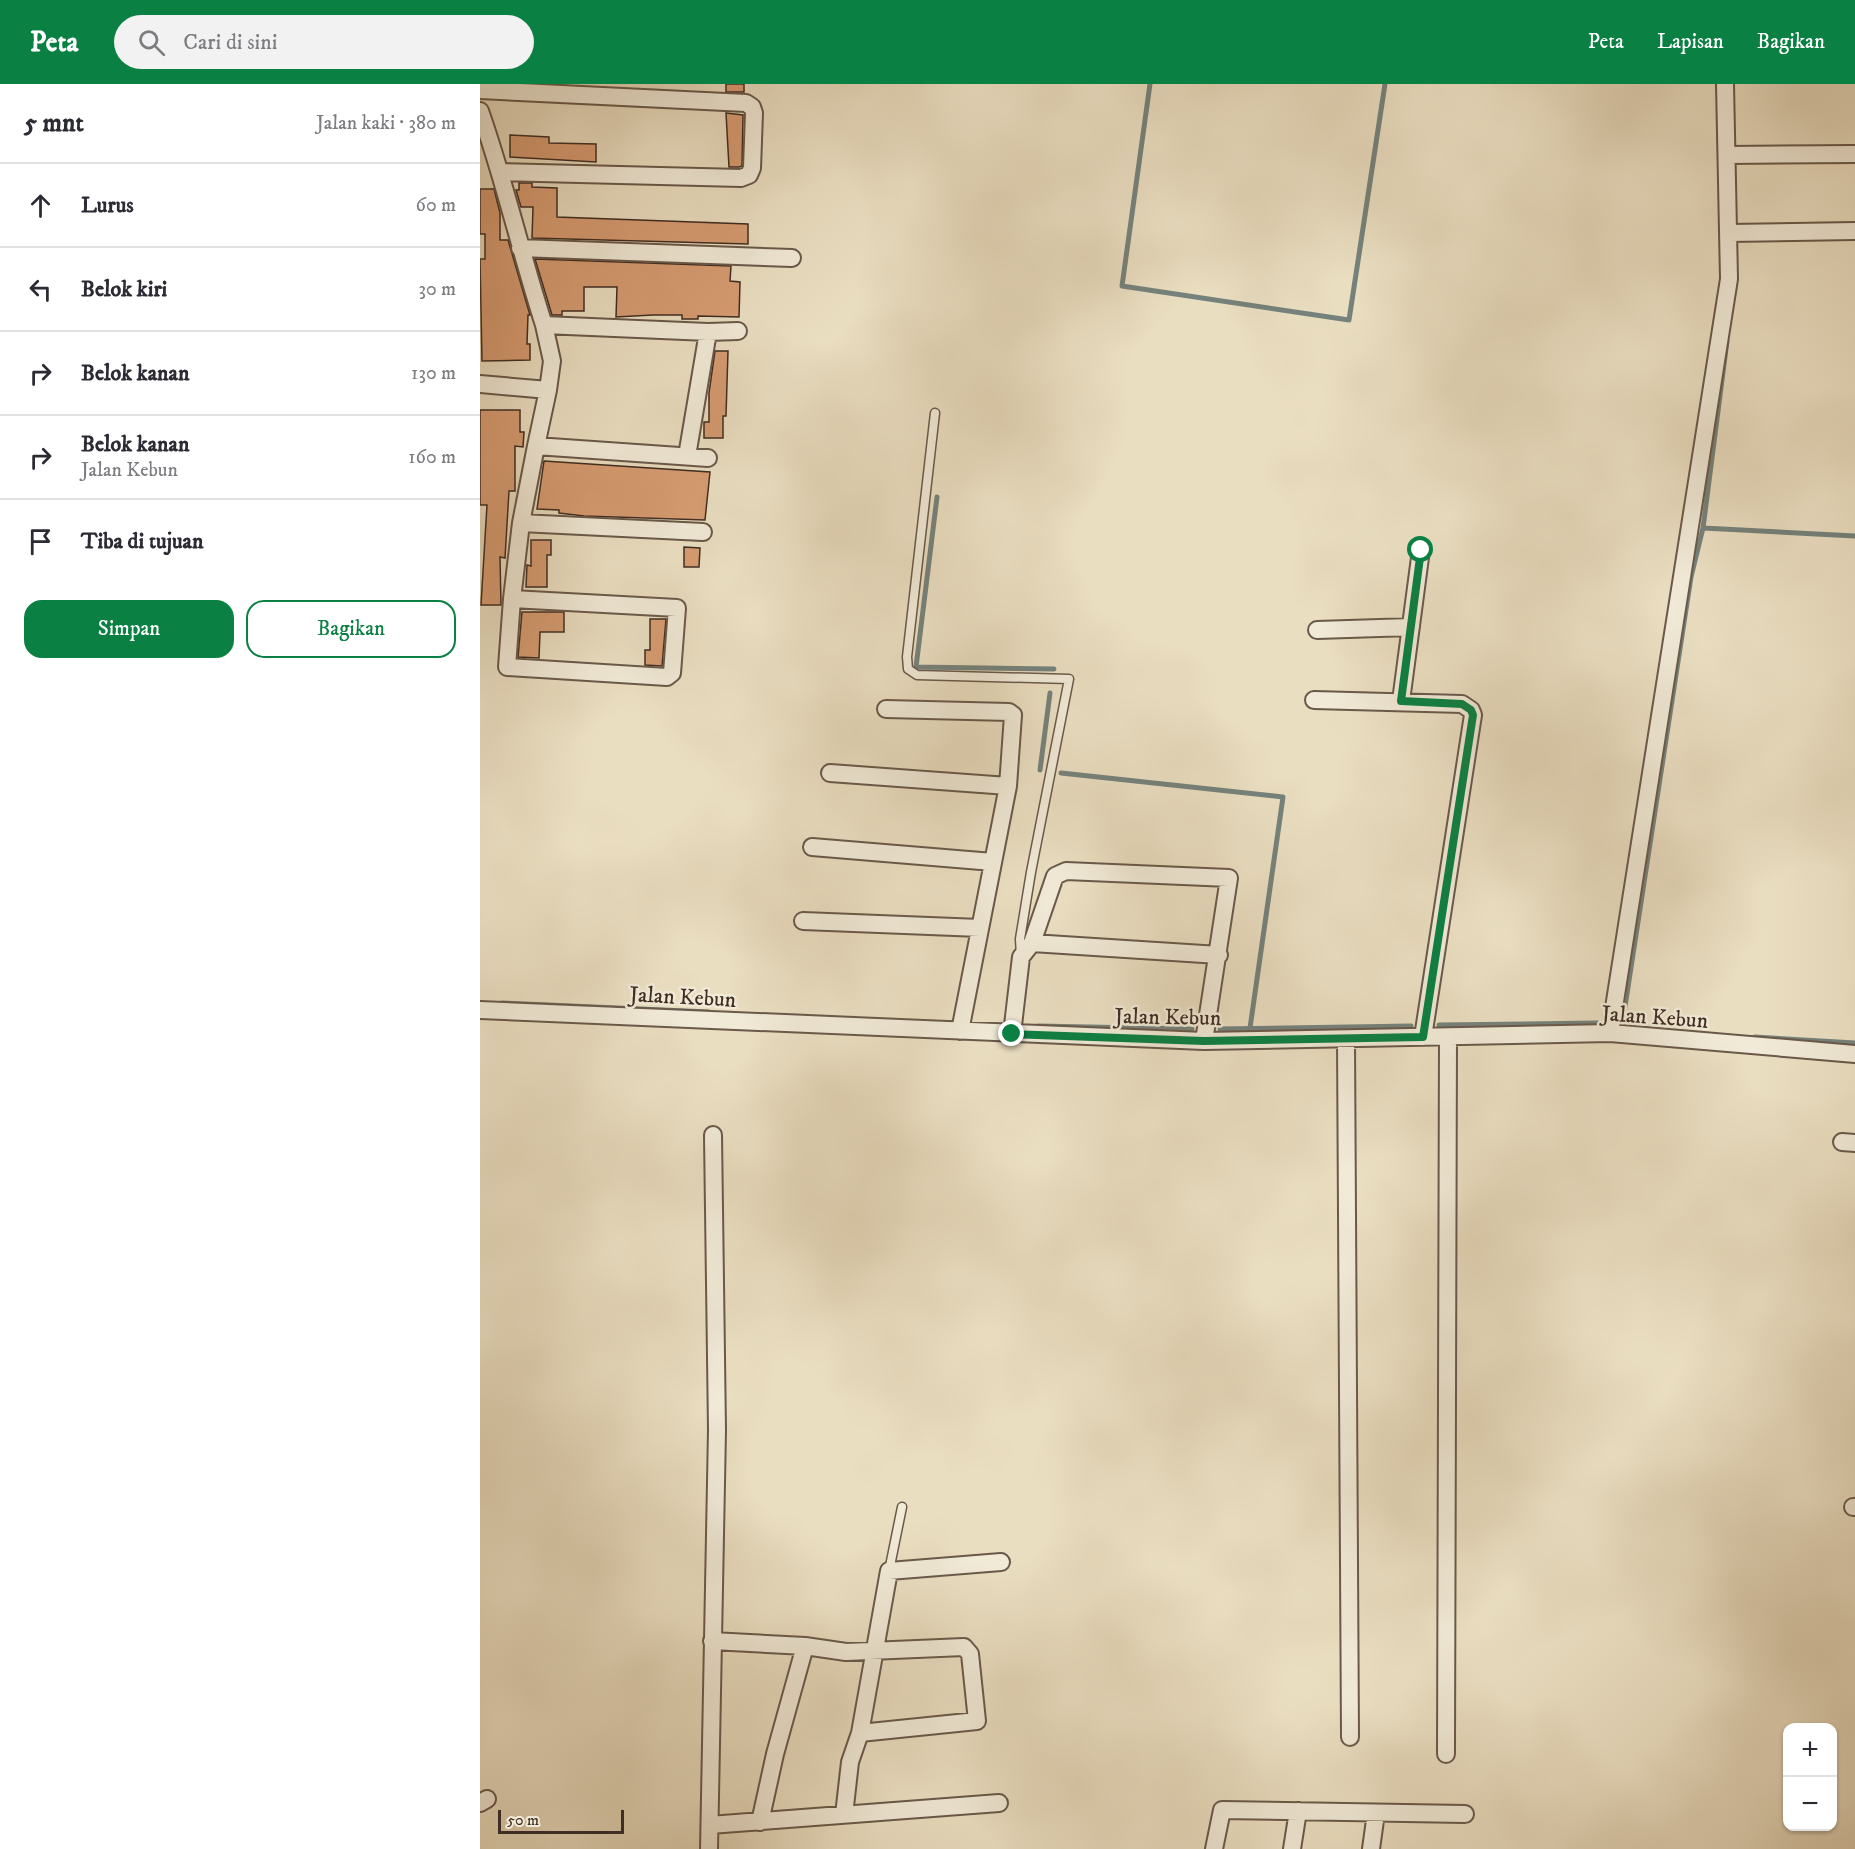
<!DOCTYPE html>
<html lang="id">
<meta charset="utf-8">
<style>
body{margin:0;font-family:"IM FELL DW Pica",serif;background:#f2f2f3;color:#2b2b33}
.controls{position:absolute;right:18px;bottom:18px;display:grid;overflow:hidden;border-radius:12px;box-shadow:0 2px 4px #0004}
.controls button{width:54px;height:54px;display:grid;place-items:center;padding:0;border:0;border-bottom:2px solid #e1e1e2;background:#fff;color:#2b2b33;font:30px sans-serif}
.scale{position:absolute;left:18px;bottom:15px;width:126px;box-sizing:border-box;padding-left:6px;border:3px solid #402d23;border-top:0;font-size:16px;line-height:21px;white-space:nowrap;color:#402d23;-webkit-text-stroke:4px #f1ead7;paint-order:stroke}
.stop{position:absolute;width:18px;height:18px;margin:-14px;border:4px solid #0b8043;border-radius:50%;background:#fff}
.stop.end{background:#0b8043;border-color:#fff;box-shadow:0 2px 6px #0008}
.list{margin:0;padding:0;list-style:none}
h2{display:flex;justify-content:space-between;align-items:center;height:78px;margin:0;padding:0 24px;font-size:26px}
h2 small{font-size:20px;font-weight:400;color:#7c7c81}
.list li{display:grid;grid-template-columns:39px 1fr auto;gap:18px;align-items:center;box-sizing:border-box;height:84px;padding:0 24px;border-top:2px solid #e1e1e2}
.list b{display:block;font-size:22px;white-space:nowrap}
.list p{margin:0;font-size:20px;white-space:nowrap;color:#7c7c81}
.list em{font-size:20px;font-style:normal;color:#7c7c81}
.actions{display:flex;gap:12px;padding:18px 24px}
.actions a{flex:1;padding:14px 0;border:2px solid #0b8043;border-radius:18px;text-align:center;font-size:21px;color:#0b8043}
.actions .main{background:#0b8043;color:#fff}
.icon{flex:none;width:33px;height:33px;fill:none;stroke:currentColor;stroke-width:2;stroke-linecap:round;stroke-linejoin:round}
.map{position:relative;flex:none;width:1375px;height:1765px;overflow:hidden}
header{display:flex;align-items:center;gap:36px;box-sizing:border-box;height:84px;padding:0 30px;background:#0b8043;color:#fff}
header strong{font-size:28px}
nav{display:flex;gap:33px;margin-inline-start:auto;font-size:21px}
.search{width:420px;height:54px;background:#f2f2f3;display:flex;align-items:center;gap:15px;box-sizing:border-box;padding:0 21px;border-radius:33px;color:#7c7c81;font-size:22px}
main{display:flex}
aside{flex:1;background:#fff}
.map>svg:first-child{display:block}
</style>
<header>
<strong>Peta</strong>
<div class="search"><svg class="icon" aria-label="search" viewBox="0 0 24 24"><circle cx="10" cy="10" r="6"/><path d="M15 15l6 6"/></svg>Cari di sini</div>
<nav><a>Peta</a><a>Lapisan</a><a>Bagikan</a></nav>
</header>
<main>
<aside>
<h2>5 mnt<small>Jalan kaki · 380 m</small></h2>
<ul class="list">
<li><svg class="icon" aria-label="ahead" viewBox="0 0 24 24"><path d="M12 20V5M6 11l6-6 6 6"/></svg><div><b>Lurus</b></div><em>60 m</em></li>
<li><svg class="icon" aria-label="left" viewBox="0 0 24 24"><path d="M17 20v-9H6M10 6l-5 5 5 5"/></svg><div><b>Belok kiri</b></div><em>30 m</em></li>
<li><svg class="icon" aria-label="right" viewBox="0 0 24 24"><path d="M7 20v-9h11M14 6l5 5-5 5"/></svg><div><b>Belok kanan</b></div><em>130 m</em></li>
<li><svg class="icon" aria-label="right" viewBox="0 0 24 24"><path d="M7 20v-9h11M14 6l5 5-5 5"/></svg><div><b>Belok kanan</b><p>Jalan Kebun</p></div><em>160 m</em></li>
<li><svg class="icon" aria-label="arrive" viewBox="0 0 24 24"><path d="M6 21V4h12l-3 4 3 4H6"/></svg><div><b>Tiba di tujuan</b></div></li>
</ul>
<div class="actions"><a class="main">Simpan</a><a>Bagikan</a></div>
</aside>
<div class="map">
<svg width="1375" height="1765" viewBox="0 0 1375 1765">
<rect width="100%" height="100%" fill="#eadec1"/>
<filter id="stains"><feTurbulence type="fractalNoise" baseFrequency=".00333" numOctaves="4"/><feColorMatrix values="0 0 0 0 .2 0 0 0 0 .09 0 0 0 0 .02 0 0 0 .5 -.17"/></filter>
<radialGradient id="worn" r=".72"><stop offset=".6" stop-color="#630" stop-opacity="0"/><stop offset="1" stop-color="#630" stop-opacity=".3"/></radialGradient>
<g fill="none" stroke-linecap="round" stroke-linejoin="round">
<!-- stream -->
<path stroke="#75827c" stroke-width="5" d="M670 0 642 202 869 236 905 0
M1247 257 1223 444 1375 452
M457 413 436 583 574 585
M560 686 570 609
M581 689 803 713 770 944
M22 919 229 928
M959 941 1118 939
M558 942 712 945
M1142 942 1211 493 1223 444
M740 945 931 942
M1275 953 1375 959"/>
</g>
<!-- building -->
<path fill="#d79c72" stroke="#402d23" stroke-width="1.5" d="M246 0H264V8H246Z
M246 29 263 31 262 82 259 83H249Z
M30 51 69 53V59L116 60V78L30 73Z
M39 99H52V103L77 104V133L268 140V160L52 154 53 123H41L36 106H39Z
M0 105H14L20 129V156H28L50 231H48L47 260H50V276L2 277 0 175H5V150H0Z
M55 175 251 182 250 197 260 198 259 233 218 232V235H202V231H173L136 233 137 203H104V227H82V231H72Z
M235 267H248L246 332H243V354H224V338H229V309Z
M0 326H40V348H44L43 363 35 362V407H29L25 474 20 473 21 521H1L7 421H0Z
M64 377 230 388 225 436 104 432 79 429V426L57 425Z
M51 456H71V471H67V503H46L47 481 51 482Z
M204 463 220 464 219 483H204Z
M42 528H84V548H60L59 574 38 573Z
M170 535H186L182 582 165 581V566H170Z"/>
<g fill="none" stroke-linecap="round" stroke-linejoin="round">
<!-- service casing -->
<g stroke="#6a594a" stroke-width="11">
<path id="service" d="M455 329 427 573 428 585 437 591 589 595 551 788 540 855 541 872
M409 1487 422 1423"/>
</g>
<!-- minor casing -->
<g stroke="#6a594a" stroke-width="20">
<path id="minor" d="M0 6 266 19 272 23 274 29 272 84 269 91 261 94 21 88
M0 27C25 98 41 170 64 241
M1247 71 1375 70
M1249 149 1375 147
M40 164 312 174
M0 300 68 306 72 277 64 241 228 248
M56 362 68 306
M207 372 228 248 258 247
M41 439 56 362 228 374
M32 515 197 524 192 589 187 593 27 583Z
M32 515 41 439 223 448
M837 546 931 543
M834 616 982 620 991 626 993 631 943 953
M921 617 941 466
M406 625 529 628 533 631 528 702 480 947
M350 689 528 702
M332 763 513 778
M323 837 500 844
M552 859 739 871
M0 926 724 957 1130 949 1375 970
M1130 949 1249 195 1245 0
M532 950 541 873 552 859 575 792 586 787 749 794 724 957
M866 956 870 1653
M1362 1058 1375 1059
M1373 1423H1375
M232 1557 325 1562 366 1568 484 1563 490 1570 497 1637 380 1649
M966 1670 968 953
M0 1719 7 1715
M364 1731 370 1678 380 1649 409 1487 521 1478
M280 1738 295 1670 325 1562
M230 1741 519 1719
M229 1765 237 1346 233 1051
M734 1765 742 1726 985 1730
M812 1765 818 1727
M891 1765 896 1729"/>
</g>
<!-- service -->
<use href="#service" stroke="#f1ead7" stroke-width="8"/>
<!-- minor -->
<use href="#minor" stroke="#f1ead7" stroke-width="16"/>
</g>
<g fill="none" stroke-linecap="round" stroke-linejoin="round">
<!-- route -->
<path stroke="#0b8043" stroke-width="8" d="M532 950 724 957 943 953 993 631 991 626 982 620 921 617 941 466"/>
</g>
<g text-anchor="middle" stroke-width="5" stroke-linejoin="round" paint-order="stroke">
<!-- street labels -->
<g font-size="22" fill="#402d23" stroke="#f1ead7">
<text transform="translate(203 912) rotate(3)" y="8">Jalan Kebun</text>
<text transform="translate(688 932) rotate(1)" y="8">Jalan Kebun</text>
<text transform="translate(1175 932) rotate(4)" y="8">Jalan Kebun</text>
</g>
</g>
<rect width="100%" height="100%" filter="url(#stains)"/>
<rect width="100%" height="100%" fill="url(#worn)"/>
</svg>
<div class="controls">
<button>+</button>
<button>−</button>
</div>
<div class="scale">50 m</div>
<div class="stop" style="left:941px;top:466px"></div>
<div class="stop end" style="left:532px;top:950px"></div>
</div>
</main>
